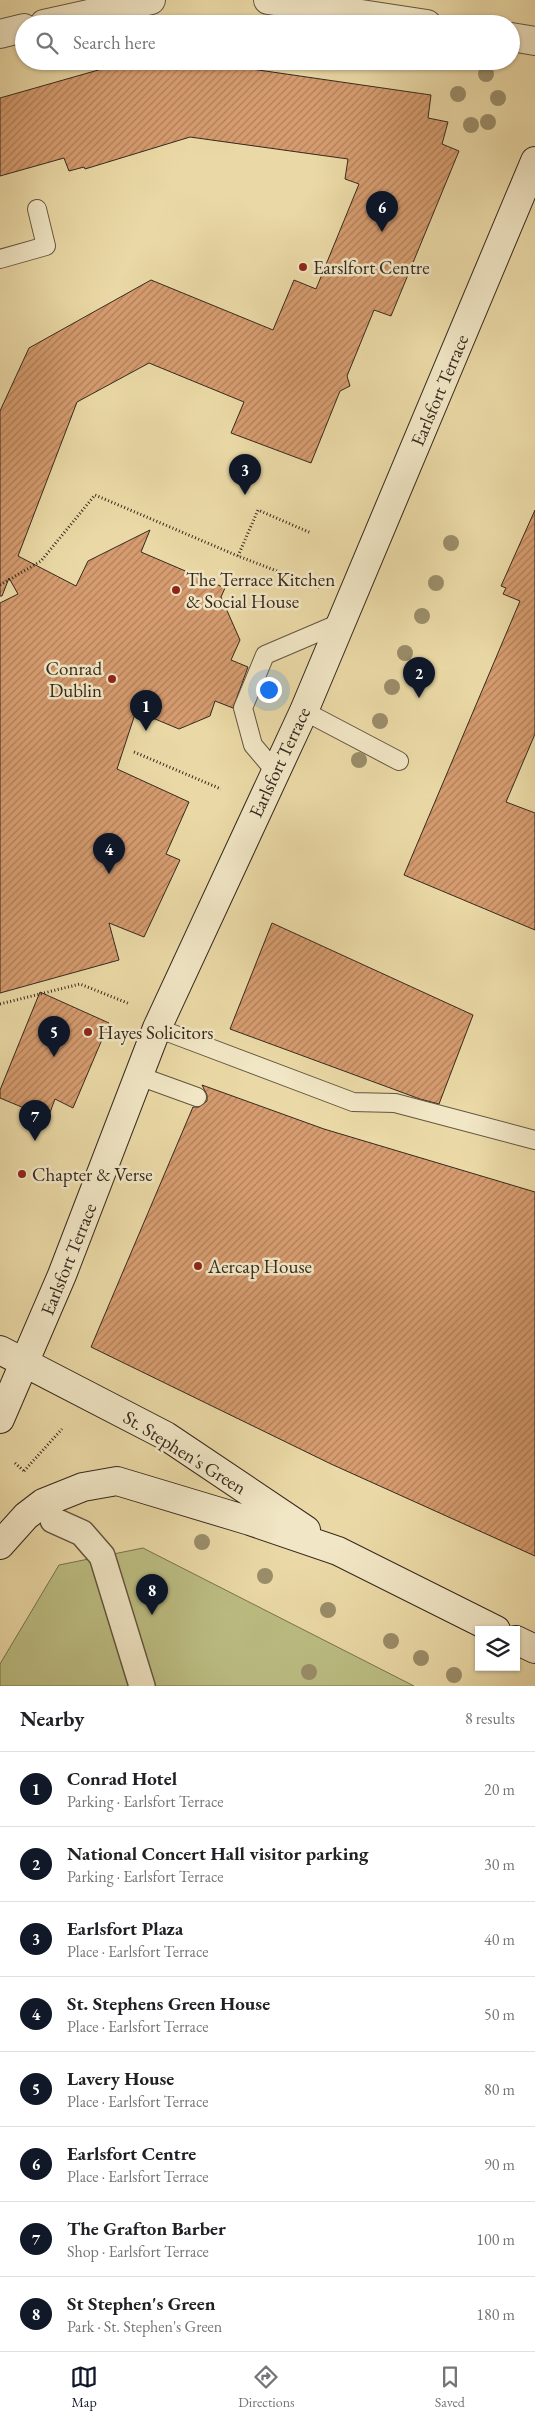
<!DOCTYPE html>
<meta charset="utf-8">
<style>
body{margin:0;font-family:"EB Garamond",serif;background:#f6f6f6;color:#202124}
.controls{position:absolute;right:15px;bottom:15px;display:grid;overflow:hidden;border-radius:0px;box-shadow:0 1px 4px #0004}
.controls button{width:45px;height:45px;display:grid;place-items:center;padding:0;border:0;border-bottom:1px solid #e0e0e0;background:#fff;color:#202124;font:25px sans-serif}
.you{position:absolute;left:268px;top:689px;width:18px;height:18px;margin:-12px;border:4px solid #fff;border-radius:50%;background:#1a73e8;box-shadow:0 0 0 8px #1a73e833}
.badge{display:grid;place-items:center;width:32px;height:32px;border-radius:50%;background:#111827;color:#fff;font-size:16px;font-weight:700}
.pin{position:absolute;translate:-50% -41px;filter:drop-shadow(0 1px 2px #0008)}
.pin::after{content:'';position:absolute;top:26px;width:18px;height:15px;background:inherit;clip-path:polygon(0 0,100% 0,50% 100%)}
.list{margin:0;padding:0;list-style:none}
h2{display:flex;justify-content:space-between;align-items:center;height:65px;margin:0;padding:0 20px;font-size:21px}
h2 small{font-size:16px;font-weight:400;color:#757577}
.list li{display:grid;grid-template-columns:32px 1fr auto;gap:15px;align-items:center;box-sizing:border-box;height:75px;padding:0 20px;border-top:1px solid #e0e0e0}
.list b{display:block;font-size:19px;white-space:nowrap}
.list p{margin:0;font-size:16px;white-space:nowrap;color:#757577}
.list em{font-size:16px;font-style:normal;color:#757577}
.icon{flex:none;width:28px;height:28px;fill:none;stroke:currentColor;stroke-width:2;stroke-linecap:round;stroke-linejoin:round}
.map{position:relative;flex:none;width:535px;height:1686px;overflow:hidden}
.search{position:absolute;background:#fff;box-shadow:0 1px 4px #0004;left:15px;right:15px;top:15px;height:55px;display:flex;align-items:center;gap:12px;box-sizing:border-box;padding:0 18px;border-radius:28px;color:#757577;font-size:19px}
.sheet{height:665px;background:#fff}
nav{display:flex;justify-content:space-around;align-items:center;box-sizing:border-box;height:70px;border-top:1px solid #e0e0e0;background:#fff;font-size:14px;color:#757577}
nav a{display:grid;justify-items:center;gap:2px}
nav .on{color:#111827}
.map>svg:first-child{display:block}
</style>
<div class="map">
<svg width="535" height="1686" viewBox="0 0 535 1686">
<defs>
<pattern id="building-hatch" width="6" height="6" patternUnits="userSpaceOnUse" patternTransform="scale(1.25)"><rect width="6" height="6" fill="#d69c6f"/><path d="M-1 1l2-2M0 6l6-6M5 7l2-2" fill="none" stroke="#ae7f5b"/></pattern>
</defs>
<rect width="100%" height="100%" fill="#ead9a6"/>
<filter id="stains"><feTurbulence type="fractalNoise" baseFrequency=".004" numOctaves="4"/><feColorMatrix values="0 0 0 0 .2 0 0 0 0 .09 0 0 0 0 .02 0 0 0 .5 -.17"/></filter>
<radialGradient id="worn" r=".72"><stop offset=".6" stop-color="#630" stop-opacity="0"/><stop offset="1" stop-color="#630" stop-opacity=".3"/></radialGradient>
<!-- green -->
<path fill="#bcbe83" stroke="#797450" d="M143 1548 414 1686H0V1664L59 1565Z"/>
<!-- building -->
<path fill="url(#building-hatch)" stroke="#36291e" d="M130 61H196L431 95 428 118 448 122 442 144 459 151 391 316 374 310 347 376 350 386 340 391 311 463 231 433 244 402 149 363 77 402 18 556 76 586 88 561 150 530 141 552 225 588 221 597 240 640 231 660 248 667 233 708 215 701 210 716 179 729 136 711 117 769 189 802 166 854 180 860 144 937 109 923 119 960 0 993V603L18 594 9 578 2 596H0V411L29 348 151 280 273 330 294 280 316 289 359 184 345 179 348 159 190 137 85 169 84 167 69 171 64 158 0 176V98Z
M535 510V734L506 802 535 813V930L404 875 520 601 503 594 506 588 501 586Z
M272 923 473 1015 439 1104 420 1099 230 1029Z
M40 992 109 1023 73 1108 55 1099 48 1118 0 1098V1090Z
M202 1085 324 1129 535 1192V1556L331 1464 91 1347 193 1107H199L207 1101V1095Z"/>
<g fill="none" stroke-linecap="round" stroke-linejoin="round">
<!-- service casing -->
<g stroke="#635540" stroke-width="20">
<path id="service" d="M0 259 46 246 37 209
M304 711 399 761
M275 771 253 745 243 708 265 655 340 623
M157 1028 353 1102 395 1103 535 1140
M139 1076 197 1097"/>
</g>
<!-- pedestrian casing -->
<g stroke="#635540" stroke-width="28">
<path id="pedestrian" d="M53 1520 82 1533 102 1556 142 1686"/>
</g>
<!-- tertiary casing -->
<g stroke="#635540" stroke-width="30">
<path id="tertiary" d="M268 0 427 24
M44 24 151 0
M0 34 24 28
M511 37 535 41"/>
</g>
<!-- secondary casing -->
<g stroke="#36291e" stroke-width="30">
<path id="secondary" d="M0 1350 166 1436 306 1530
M0 1419 62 1275 157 1028 304 711 535 161
M0 1545 26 1516 43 1503 83 1487 117 1481 250 1521 338 1551 496 1630
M516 1640 535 1649"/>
</g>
<!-- path -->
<path stroke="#36291e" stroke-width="3" stroke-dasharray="1 2.5" stroke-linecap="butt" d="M238 556 258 510 311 533
M0 585 41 561 95 495 238 556 321 588
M134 752 221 789
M0 1004 80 984 130 1004
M15 1463 25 1472
M24 1471 62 1429"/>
<!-- service -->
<use href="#service" stroke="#f1e6c5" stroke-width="18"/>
<!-- pedestrian -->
<use href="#pedestrian" stroke="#f1e6c5" stroke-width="25"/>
<!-- tertiary -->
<use href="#tertiary" stroke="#f1e6c5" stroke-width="28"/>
<!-- secondary -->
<use href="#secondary" stroke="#f1e6c5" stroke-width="28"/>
</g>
<!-- trees -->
<g fill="#9a8d69">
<circle cx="486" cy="74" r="8"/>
<circle cx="458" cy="94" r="8"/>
<circle cx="498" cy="98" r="8"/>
<circle cx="488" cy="122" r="8"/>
<circle cx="471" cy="125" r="8"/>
<circle cx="451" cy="543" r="8"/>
<circle cx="436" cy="583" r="8"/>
<circle cx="422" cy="616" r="8"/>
<circle cx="405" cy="653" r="8"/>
<circle cx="392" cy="687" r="8"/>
<circle cx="380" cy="721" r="8"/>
<circle cx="359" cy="760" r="8"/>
<circle cx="202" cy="1542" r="8"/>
<circle cx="265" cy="1576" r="8"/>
<circle cx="328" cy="1610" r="8"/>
<circle cx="391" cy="1641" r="8"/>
<circle cx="421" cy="1658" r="8"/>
<circle cx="309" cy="1672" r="8"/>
<circle cx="454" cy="1675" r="8"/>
</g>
<!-- markers -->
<g fill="#8f2418" stroke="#f1e6c5" stroke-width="2">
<circle cx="303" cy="267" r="5"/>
<circle cx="176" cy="590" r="5"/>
<circle cx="112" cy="679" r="5"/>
<circle cx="88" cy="1032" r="5"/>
<circle cx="22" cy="1174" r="5"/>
<circle cx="198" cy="1266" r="5"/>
</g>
<g text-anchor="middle" stroke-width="5" stroke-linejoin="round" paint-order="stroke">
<!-- poi labels -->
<g font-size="19" fill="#36291e" stroke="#f1e6c5" text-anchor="start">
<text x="313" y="274">Earslfort Centre</text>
<text x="186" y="586">The Terrace Kitchen<tspan x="186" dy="22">&amp; Social House</tspan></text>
<text x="102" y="675" text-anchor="end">Conrad<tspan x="102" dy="22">Dublin</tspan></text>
<text x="98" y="1039">Hayes Solicitors</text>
<text x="32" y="1181">Chapter &amp; Verse</text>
<text x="208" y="1273">Aercap House</text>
</g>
<!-- street labels -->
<g font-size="19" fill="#36291e" stroke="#f1e6c5">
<text transform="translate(439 390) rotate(-67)" y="7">Earlsfort Terrace</text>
<text transform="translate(279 762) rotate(-65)" y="7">Earlsfort Terrace</text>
<text transform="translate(68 1259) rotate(-68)" y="7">Earlsfort Terrace</text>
<text transform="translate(185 1452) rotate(32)" y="7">St. Stephen's Green</text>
</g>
</g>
<rect width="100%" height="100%" filter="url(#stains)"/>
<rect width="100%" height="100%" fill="url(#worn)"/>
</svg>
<div class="controls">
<button><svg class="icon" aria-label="layers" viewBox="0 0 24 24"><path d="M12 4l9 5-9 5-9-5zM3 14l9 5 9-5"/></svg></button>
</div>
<div class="you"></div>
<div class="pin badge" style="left:146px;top:731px">1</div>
<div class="pin badge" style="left:419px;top:698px">2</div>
<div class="pin badge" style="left:245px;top:495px">3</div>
<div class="pin badge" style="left:109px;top:874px">4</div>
<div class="pin badge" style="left:54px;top:1057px">5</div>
<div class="pin badge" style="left:382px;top:232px">6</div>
<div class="pin badge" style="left:35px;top:1141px">7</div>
<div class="pin badge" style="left:152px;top:1615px">8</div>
<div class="search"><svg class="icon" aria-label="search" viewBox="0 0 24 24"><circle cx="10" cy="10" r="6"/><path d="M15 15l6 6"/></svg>Search here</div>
</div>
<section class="sheet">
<h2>Nearby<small>8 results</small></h2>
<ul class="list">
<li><span class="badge">1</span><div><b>Conrad Hotel</b><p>Parking · Earlsfort Terrace</p></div><em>20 m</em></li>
<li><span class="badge">2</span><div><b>National Concert Hall visitor parking</b><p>Parking · Earlsfort Terrace</p></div><em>30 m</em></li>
<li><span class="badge">3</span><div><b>Earlsfort Plaza</b><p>Place · Earlsfort Terrace</p></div><em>40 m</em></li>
<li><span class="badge">4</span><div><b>St. Stephens Green House</b><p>Place · Earlsfort Terrace</p></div><em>50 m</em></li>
<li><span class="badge">5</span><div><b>Lavery House</b><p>Place · Earlsfort Terrace</p></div><em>80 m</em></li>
<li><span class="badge">6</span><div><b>Earlsfort Centre</b><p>Place · Earlsfort Terrace</p></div><em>90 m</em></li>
<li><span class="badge">7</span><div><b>The Grafton Barber</b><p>Shop · Earlsfort Terrace</p></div><em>100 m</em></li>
<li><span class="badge">8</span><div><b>St Stephen's Green</b><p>Park · St. Stephen's Green</p></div><em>180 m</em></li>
</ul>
</section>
<nav>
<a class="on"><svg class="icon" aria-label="map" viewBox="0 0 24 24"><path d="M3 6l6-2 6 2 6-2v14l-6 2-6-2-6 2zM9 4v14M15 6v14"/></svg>Map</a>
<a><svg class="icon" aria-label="directions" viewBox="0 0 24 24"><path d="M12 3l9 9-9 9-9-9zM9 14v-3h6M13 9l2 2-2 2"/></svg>Directions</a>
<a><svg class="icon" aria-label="saved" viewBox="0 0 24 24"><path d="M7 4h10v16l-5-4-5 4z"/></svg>Saved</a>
</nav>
